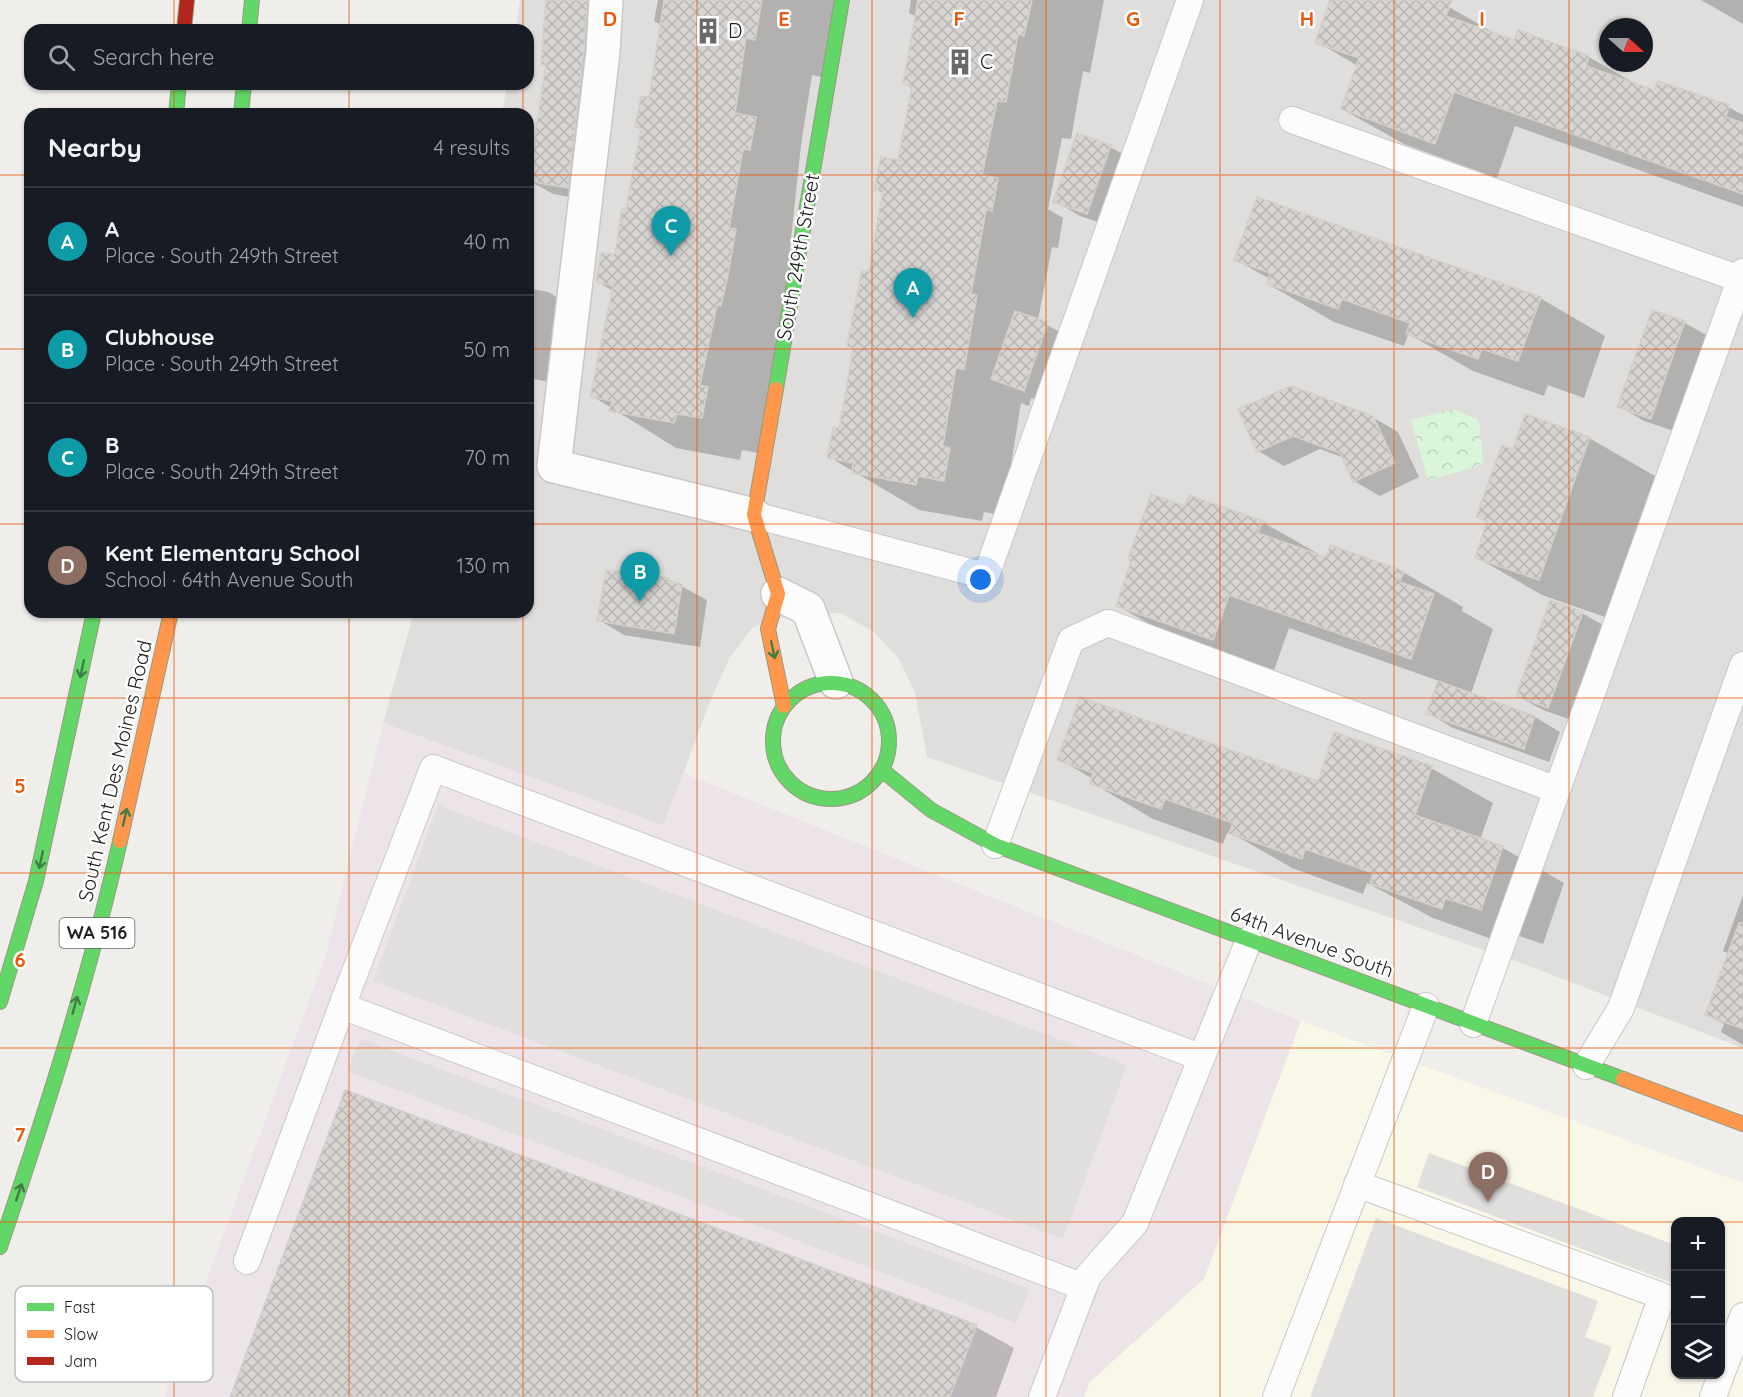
<!DOCTYPE html>
<meta charset="utf-8">
<style>
body{margin:0;font-family:Quicksand,sans-serif;background:#20242c;color:#f1f3f6}
.controls{position:absolute;right:18px;bottom:18px;display:grid;overflow:hidden;border-radius:12px;box-shadow:0 2px 4px #0004}
.controls button{width:54px;height:54px;display:grid;place-items:center;padding:0;border:0;border-bottom:2px solid #363941;background:#171b24;color:#f1f3f6;font:30px sans-serif}
.compass{position:absolute;left:1599px;top:18px;width:54px;height:54px;border-radius:50%;background:#171b24;box-shadow:0 2px 4px #0004;rotate:111deg}
.you{position:absolute;left:981px;top:580px;width:21px;height:21px;margin:-15px;border:4px solid #fff;border-radius:50%;background:#1a73e8;box-shadow:0 0 0 9px #1a73e833}
.badge{display:grid;place-items:center;width:39px;height:39px;border-radius:50%;background:#7c3aed;color:#fff;font-size:20px;font-weight:700}
.pin{position:absolute;translate:-50% -50px;filter:drop-shadow(0 2px 3px #0008)}
.pin::after{content:'';position:absolute;top:32px;width:21px;height:18px;background:inherit;clip-path:polygon(0 0,100% 0,50% 100%)}
.list{margin:0;padding:0;list-style:none}
h2{display:flex;justify-content:space-between;align-items:center;height:78px;margin:0;padding:0 24px;font-size:26px}
h2 small{font-size:20px;font-weight:400;color:#9ea1a6}
.list li{display:grid;grid-template-columns:39px 1fr auto;gap:18px;align-items:center;box-sizing:border-box;height:108px;padding:0 24px;border-top:2px solid #363941}
.list b{display:block;font-size:22px;white-space:nowrap}
.list p{margin:0;font-size:20px;white-space:nowrap;color:#9ea1a6}
.list em{font-size:20px;font-style:normal;color:#9ea1a6}
.icon{flex:none;width:33px;height:33px;fill:none;stroke:currentColor;stroke-width:2;stroke-linecap:round;stroke-linejoin:round}
.map{position:relative;flex:none;width:1743px;height:1397px;overflow:hidden}
.search{position:absolute;background:#171b24;box-shadow:0 2px 4px #0004;left:24px;top:24px;width:510px;height:66px;display:flex;align-items:center;gap:15px;box-sizing:border-box;padding:0 21px;border-radius:18px;color:#9ea1a6;font-size:22px}
.panel{position:absolute;background:#171b24;box-shadow:0 2px 4px #0004;left:24px;top:108px;width:510px;height:510px;border-radius:18px}
.map>svg:first-child{display:block}
</style>
<div class="map">
<svg width="1743" height="1397" viewBox="0 0 1743 1397">
<defs>
<pattern id="park-crowns" width="20" height="18" patternUnits="userSpaceOnUse" patternTransform="scale(1.5)"><rect width="20" height="18" fill="#daf5da"/><path d="M2 6a3 3 0 1 1 6 0M12 15a3 3 0 1 1 6 0" fill="none" stroke="#bbd2bb"/></pattern>
<pattern id="building-cross-hatch" width="8" height="8" patternUnits="userSpaceOnUse" patternTransform="scale(1.5)"><rect width="8" height="8" fill="#d7d4d2"/><path d="M0 0l8 8M0 8l8-8" fill="none" stroke="#b8b6b4"/></pattern>
</defs>
<rect width="100%" height="100%" fill="#f0eeeb"/>
<!-- residential -->
<path fill="#dfdedc" fill-rule="evenodd" d="M520 0H1743V1048L1521 963 927 757 915 693 899 659 874 632 840 613 792 614 753 627 730 657 708 706 664 826 383 723 414 612H528V114H502L507 84H528V30H516ZM1608 27H1644V63H1608Z"/>
<!-- industrial -->
<path fill="#ede4e9" d="M383 723 663 825 683 773 1301 1021 1204 1279 1090 1382 1084 1397H164L326 954Z"/>
<!-- education -->
<path fill="#f8f7e8" fill-rule="evenodd" d="M1301 1021 1743 1183V1397H1084L1090 1382 1204 1279ZM1676 1222H1720V1374H1676Z"/>
<!-- park -->
<path fill="url(#park-crowns)" d="M1454 409 1479 420 1483 462 1473 468 1428 480 1411 420Z"/>
<!-- parking -->
<path fill="#e0dfde" d="M438 805 1127 1065 1063 1239 373 981Z
M361 1039 1030 1289 1016 1323 347 1071Z
M1429 1153 1675 1245V1284L1417 1187Z
M1376 1218 1598 1301 1585 1337 1612 1347 1593 1397H1310Z"/>
<!-- shadow -->
<path fill="#0003" d="M547 0H616L593 201 553 194 528 180 547 66 543 64Z
M658 0H841L821 77 812 75 801 145 768 455 742 450 740 460 676 448 592 396 613 291 598 282 616 256 627 211 650 99 661 25 654 21Z
M911 0H1104L1090 73 1083 71 1071 139 1062 138 1048 209 1063 218 1058 248 1052 247 1038 320 1073 339 1050 405 1031 398 1029 406 1021 403 1008 483 1010 517 984 512 982 521 919 510 829 457 840 429 855 349 849 346 870 273 884 194 876 189 900 162 913 89 905 84 917 17 909 13Z
M1332 0H1429L1449 7 1503 38 1515 42 1519 32 1589 57 1641 87 1728 107 1743 115V207L1515 126 1497 178 1404 144 1342 109 1358 66 1317 42Z
M1701 0H1743V24Z
M1110 147 1136 161 1113 227 1080 216 1055 201Z
M1236 260 1540 298 1605 336 1584 398 1548 385 1544 396 1473 371 1417 339 1408 335 1404 346 1334 322 1268 284 1270 279Z
M528 288 548 292 573 307 559 384 528 378Z
M1653 311 1685 323 1710 337 1677 432 1644 421 1619 406Z
M1240 410 1372 417 1398 432 1419 477 1380 496 1354 481 1344 458 1320 449 1284 466 1258 451Z
M1589 438 1655 476 1605 617 1542 595 1476 557 1488 523 1478 517 1514 451Z
M1190 497 1266 524 1324 557 1403 572 1463 607 1462 611 1493 629 1471 694 1535 717 1560 732 1549 762 1453 728 1428 713 1439 681 1289 628 1273 673 1177 640 1118 606 1186 508Z
M623 572 668 579 707 600 700 647 624 635 599 620Z
M1582 613 1608 628 1574 721 1543 710 1517 696Z
M1059 759 1319 783 1431 768 1493 803 1480 840 1503 848 1564 883 1543 944 1507 932 1503 943 1433 918 1367 883 1363 894 1292 868 1238 837 1227 833 1223 844 1153 819 1092 783 1093 779Z
M1743 895V1045L1721 1032 1724 1024 1707 1015 1729 954 1723 951Z
M976 1327 1014 1348 996 1397H232Z"/>
<!-- building -->
<path fill="url(#building-cross-hatch)" stroke="#d3d0cc" stroke-width="1.5" d="M546 0H587L584 50 568 188 528 181 546 65H541Z
M664 0H762L755 40 746 38 735 113 756 117 750 150 743 149 729 228 736 229 728 275 721 306 717 305 700 385 708 387 702 418 677 414 674 423 609 411 612 401 590 397 613 286 596 282 601 253 615 254 622 208 626 209 641 129 635 127 641 96 649 97Z
M918 0H1032L1024 36 1018 34 1006 102 997 101 982 175 998 178 992 211 986 210 971 294 977 295 964 370 956 367 943 446 950 448 944 481 918 476 916 485 852 473 853 463 827 458 833 427 839 428 845 397 853 348 847 346 862 270 869 271 883 190H874L881 157 898 160 912 86 903 84Z
M1330 0H1452L1446 16 1514 40 1518 30 1589 56 1586 66 1654 90 1658 81 1729 105 1726 117 1743 123V194L1454 92 1435 144 1341 109 1359 58 1315 43Z
M1077 133 1111 145 1087 214 1053 202Z
M1257 197 1541 297 1518 361 1482 349 1478 359 1406 334 1410 323 1342 299 1338 309 1267 284 1270 273 1234 260Z
M1652 310 1685 321 1651 419 1617 407Z
M1015 311 1048 322 1024 391 991 379Z
M1291 386 1373 416 1395 463 1353 482 1340 453 1293 436 1257 452 1238 409Z
M1525 414 1590 437 1539 580 1475 558 1487 521 1476 517 1502 445 1513 449Z
M1151 494 1185 506 1189 495 1266 522 1261 525 1258 533 1326 557 1330 545 1404 571 1400 582 1434 594 1411 659 1229 595 1213 640 1116 606 1131 561 1128 559Z
M606 570 669 578 668 581 682 584 674 634 597 621Z
M1550 600 1583 612 1548 708 1516 696Z
M1438 681 1535 716 1524 749 1426 714Z
M1080 697 1318 781 1334 732 1432 766 1415 815 1503 846 1481 910 1445 898 1442 909 1370 884 1373 873 1305 849 1302 859 1229 833 1233 823 1165 799 1161 809 1090 784 1093 773 1057 760Z
M1739 923H1743V1029L1705 1015Z
M345 1090 977 1325 950 1397H230Z"/>
<g fill="none" stroke-linecap="round" stroke-linejoin="round">
<!-- lane casing -->
<g stroke="#c9c8c7" stroke-width="28">
<path id="lane" d="M1292 120 1740 279
M754 515 986 576 1190 0
M995 845 1071 640 1108 623 1557 790
M1473 1024 1743 272
M1586 1066 1621 1008 1743 665
M1357 1184 1662 1296 1626 1397
M247 1261 342 1006
M1084 1287 342 1006 433 768 1200 1057
M1042 1397 1088 1276 1135 1223 1249 940
M1276 1397 1426 1006
M1713 1397 1743 1316"/>
</g>
<!-- street casing -->
<g stroke="#c9c8c7" stroke-width="36">
<path id="street" d="M606 0 603 52 554 466 754 515
M778 594 808 609 836 682"/>
</g>
<!-- fast casing -->
<g stroke="#999a82" stroke-width="16">
<path id="fast" d="M249 30 252 0
M176 114 179 84
M241 114 244 84
M776 389 842 0
M773 741a58 58 0 1 1 116 0a58 58 0 1 1-116 0Z
M882 770 931 810 995 845 1623 1079
M0 1002 36 881 94 612
M0 1247C45 1114 89 978 120 841"/>
</g>
<!-- slow casing -->
<g stroke="#999a82" stroke-width="16">
<path id="slow" d="M776 389 754 515 778 594 768 629 784 706
M120 841 171 612
M1623 1079 1743 1124"/>
</g>
<!-- jam casing -->
<g stroke="#999a82" stroke-width="16">
<path id="jam" d="M184 30 187 0"/>
</g>
<!-- lane -->
<use href="#lane" stroke="#fdfcfc" stroke-width="26"/>
<!-- street -->
<use href="#street" stroke="#fdfcfc" stroke-width="33"/>
<!-- fast -->
<use href="#fast" stroke="#63d668" stroke-width="14"/>
<!-- slow -->
<use href="#slow" stroke="#ff974d" stroke-width="14"/>
<!-- jam -->
<use href="#jam" stroke="#b3261e" stroke-width="14"/>
</g>
<!-- one-way arrows -->
<defs><path id="oneway-shaft" d="M-6 0H5M1.5-3L5.5 0L1.5 3" fill="none" stroke-width="1.6" stroke-linecap="round" stroke-linejoin="round" transform="scale(1.5)"/></defs>
<g stroke="#427c45">
<use href="#oneway-shaft" transform="translate(773 650) rotate(78)"/>
<use href="#oneway-shaft" transform="translate(82 669) rotate(102)"/>
<use href="#oneway-shaft" transform="translate(125 817) rotate(-77)"/>
<use href="#oneway-shaft" transform="translate(41 860) rotate(102)"/>
<use href="#oneway-shaft" transform="translate(75 1005) rotate(-74)"/>
<use href="#oneway-shaft" transform="translate(19 1192) rotate(-71)"/>
</g>
<!-- grid -->
<path fill="none" stroke="#e8590c" stroke-width="1.5" stroke-opacity="0.55" d="M174 0V30M349 0V30M523 0V30M697 0V1397M872 0V1397M1046 0V1397M1220 0V1397M1394 0V1397M1569 0V1397M174 84V114M349 84V114M523 84V114M0 175H30M528 175H1743M0 349H30M528 349H1743M0 524H30M528 524H1743M174 612V1397M349 612V1397M523 612V1397M0 698H1743M0 873H1743M0 1048H1743M0 1222H1676M1720 1222H1743"/>
<!-- icons -->
<defs>
<g id="building-bare" transform="scale(2.07)"><path d="M-4-6H4V6H1V3H-1V6H-4ZM-2.5-4.3h1.7v1.8h-1.7ZM.8-4.3h1.7v1.8H.8ZM-2.5-1h1.7V.8h-1.7ZM.8-1h1.7V.8H.8Z" fill="#6a6968" stroke="#fff" stroke-width="2.5" paint-order="stroke"/></g>
</defs>
<g fill-rule="evenodd">
<use href="#building-bare" x="708" y="31"/>
<use href="#building-bare" x="960" y="62"/>
</g>
<g text-anchor="middle" stroke-width="5" stroke-linejoin="round" paint-order="stroke">
<!-- shield labels -->
<rect fill="#fff" stroke="#646464" stroke-width="1.5" x="59.5" y="918" width="75" height="30" rx="4.5"/>
<g font-size="18" font-weight="bold" fill="#222">
<text x="97" y="939">WA 516</text>
</g>
<!-- poi labels -->
<g font-size="20" fill="#222" stroke="#fff" text-anchor="start">
<text x="728" y="38">D</text>
<text x="980" y="69">C</text>
</g>
<!-- street labels -->
<g font-size="20" fill="#222" stroke="#fff">
<text transform="translate(798 257) rotate(-80)" y="7">South 249th Street</text>
<text transform="translate(115 771) rotate(-77)" y="7">South Kent Des Moines Road</text>
<text transform="translate(1312 942) rotate(20)" y="7">64th Avenue South</text>
</g>
</g>
<!-- legend -->
<rect x="15" y="1286" width="198" height="96" rx="9" fill="#fff" stroke="#bdbdbd" stroke-width="1.5"/>
<rect x="27" y="1303" width="27" height="8" fill="#63d668"/>
<rect x="27" y="1330" width="27" height="8" fill="#ff974d"/>
<rect x="27" y="1357" width="27" height="8" fill="#b3261e"/>
<g font-size="16" fill="#222">
<text x="64" y="1313">Fast</text>
<text x="64" y="1340">Slow</text>
<text x="64" y="1367">Jam</text>
</g>
<g font-size="20" text-anchor="middle" font-weight="bold" fill="#e8590c" stroke="#fff" stroke-width="5" stroke-linejoin="round" paint-order="stroke">
<text x="610" y="26">D</text>
<text x="784" y="26">E</text>
<text x="959" y="26">F</text>
<text x="1133" y="26">G</text>
<text x="1307" y="26">H</text>
<text x="1482" y="26">I</text>
<text x="20" y="793">5</text>
<text x="20" y="967">6</text>
<text x="20" y="1142">7</text>
</g>
</svg>
<div class="controls">
<button>+</button>
<button>−</button>
<button><svg class="icon" aria-label="layers" viewBox="0 0 24 24"><path d="M12 4l9 5-9 5-9-5zM3 14l9 5 9-5"/></svg></button>
</div>
<svg class="compass" viewBox="-18 -18 36 36"><path d="M0-13l5 13h-10z" fill="#e53935"/><path d="M0 13l5-13h-10z" fill="#9ea1a6"/></svg>
<div class="you"></div>
<div class="pin badge" style="left:913px;top:318px;background:#0f9aa8">A</div>
<div class="pin badge" style="left:640px;top:602px;background:#0f9aa8">B</div>
<div class="pin badge" style="left:671px;top:256px;background:#0f9aa8">C</div>
<div class="pin badge" style="left:1488px;top:1202px;background:#8d6e63">D</div>
<div class="search"><svg class="icon" aria-label="search" viewBox="0 0 24 24"><circle cx="10" cy="10" r="6"/><path d="M15 15l6 6"/></svg>Search here</div>
<section class="panel">
<h2>Nearby<small>4 results</small></h2>
<ul class="list">
<li><span class="badge" style="background:#0f9aa8">A</span><div><b>A</b><p>Place · South 249th Street</p></div><em>40 m</em></li>
<li><span class="badge" style="background:#0f9aa8">B</span><div><b>Clubhouse</b><p>Place · South 249th Street</p></div><em>50 m</em></li>
<li><span class="badge" style="background:#0f9aa8">C</span><div><b>B</b><p>Place · South 249th Street</p></div><em>70 m</em></li>
<li><span class="badge" style="background:#8d6e63">D</span><div><b>Kent Elementary School</b><p>School · 64th Avenue South</p></div><em>130 m</em></li>
</ul>
</section>
</div>
